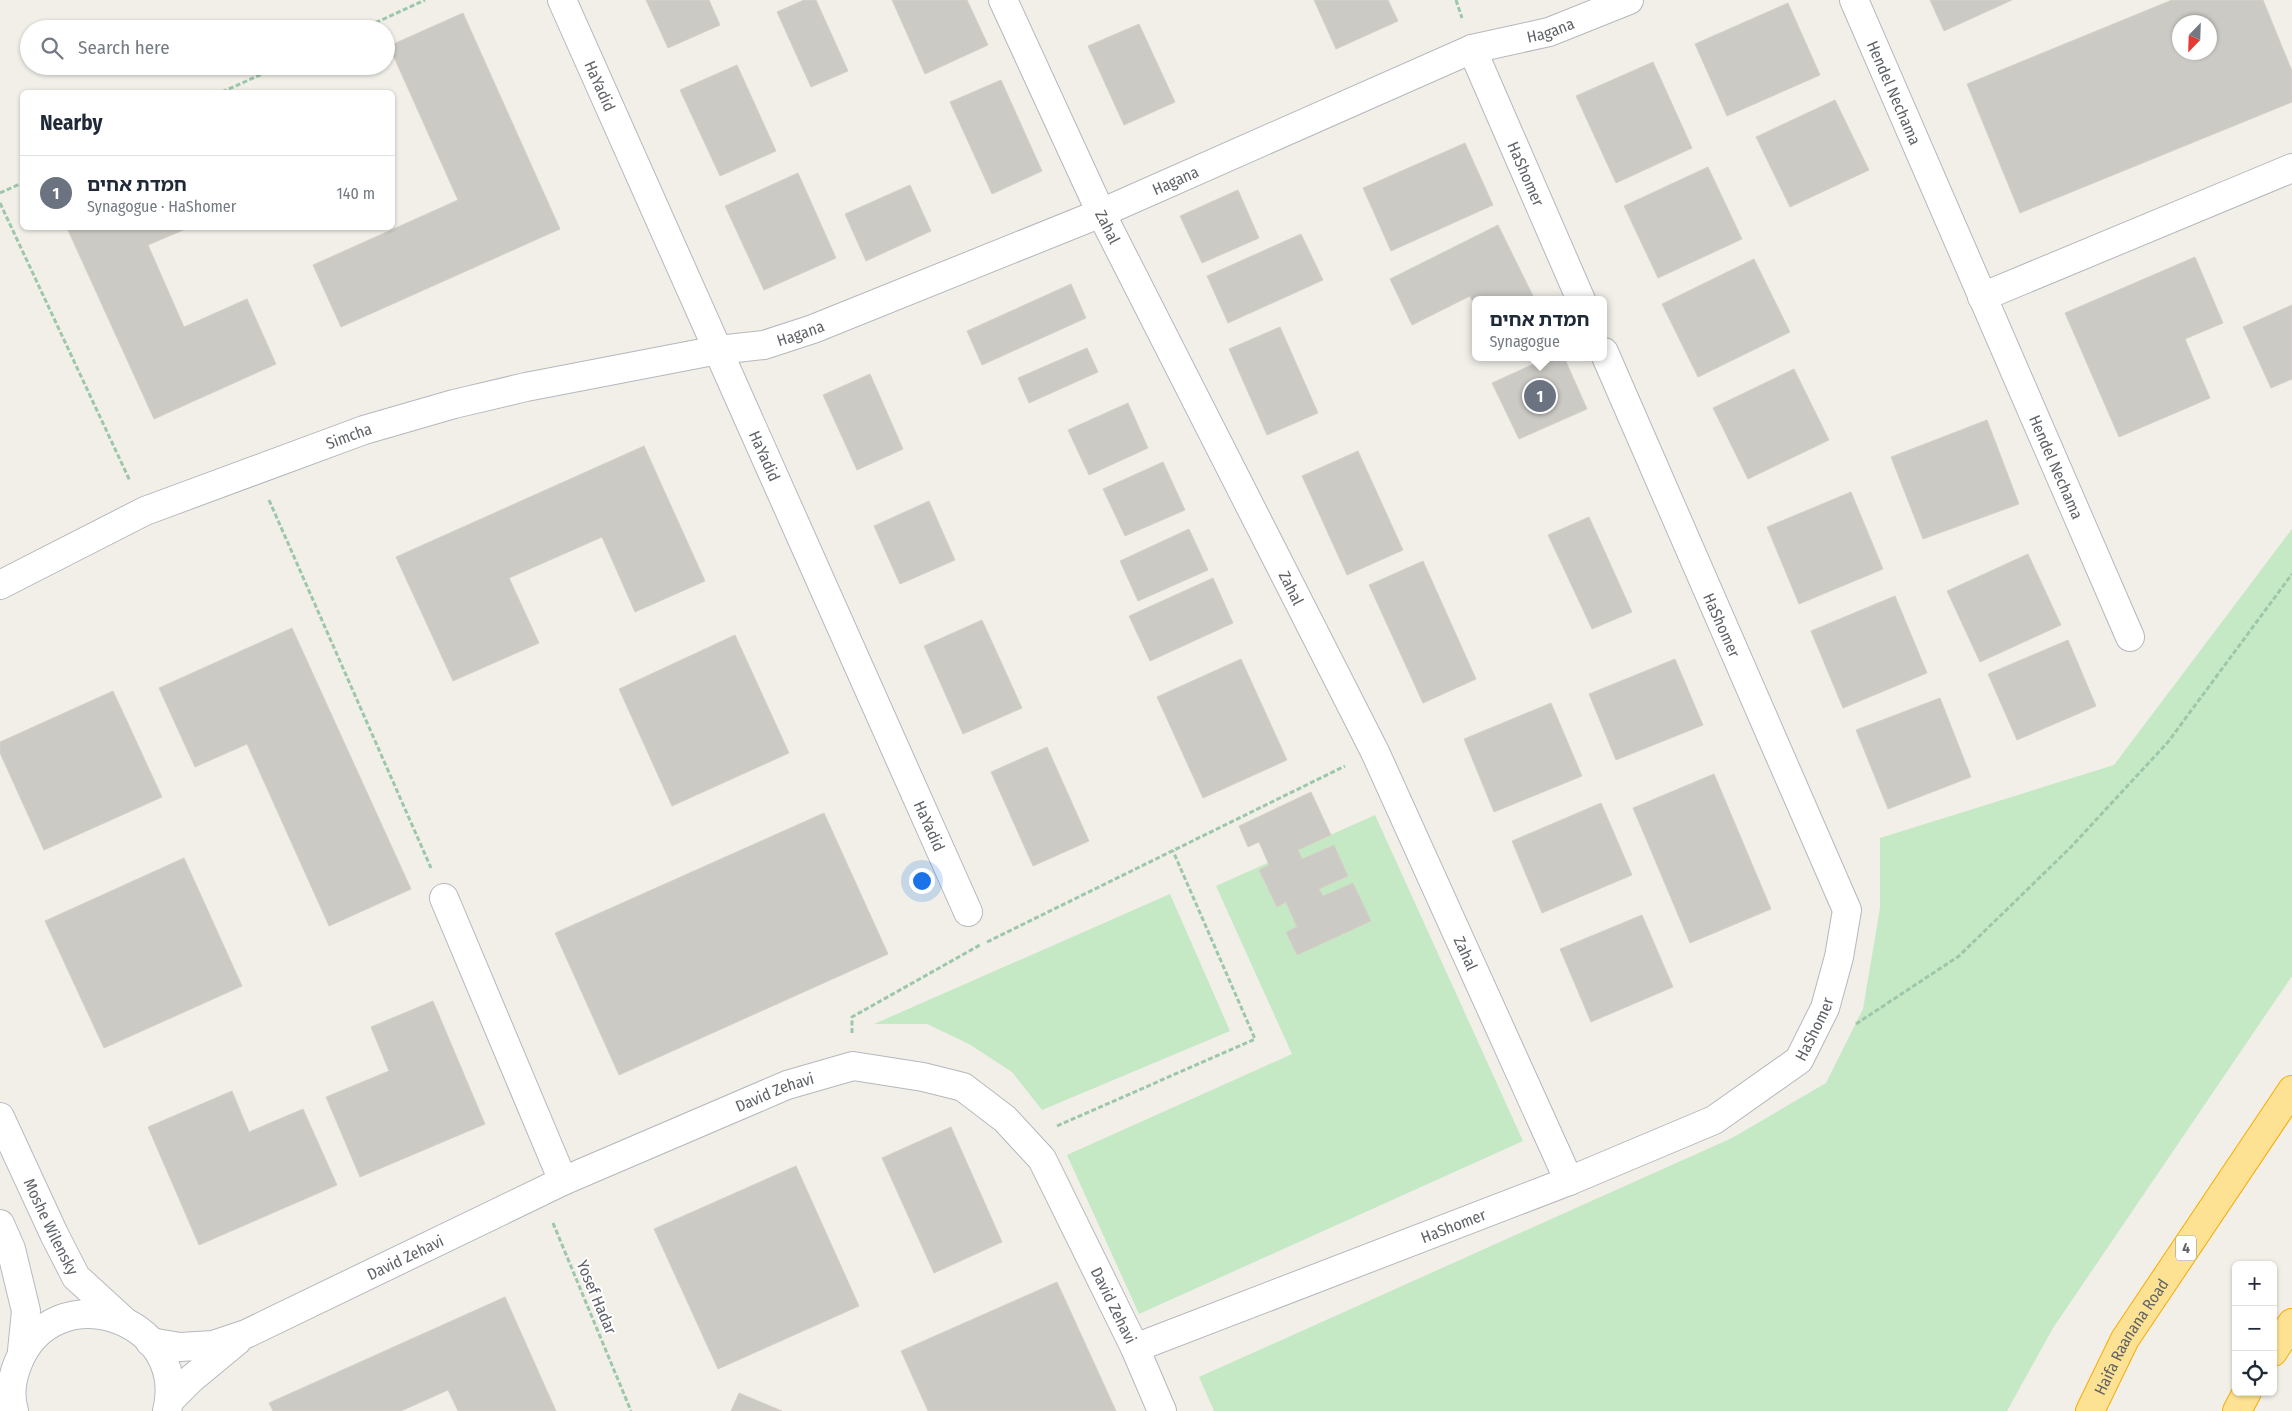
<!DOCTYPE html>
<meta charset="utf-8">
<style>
body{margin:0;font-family:"Fira Sans Condensed","Noto Sans Hebrew",sans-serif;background:#f2f2f3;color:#1f2937}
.controls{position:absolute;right:15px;bottom:15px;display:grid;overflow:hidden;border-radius:8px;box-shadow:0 1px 4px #0004}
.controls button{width:45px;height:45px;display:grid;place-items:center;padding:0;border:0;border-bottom:1px solid #e0e1e3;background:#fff;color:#1f2937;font:25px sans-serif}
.compass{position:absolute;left:2172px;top:15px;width:45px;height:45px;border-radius:50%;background:#fff;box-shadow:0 1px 4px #0004;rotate:203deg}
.you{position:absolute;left:921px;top:880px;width:18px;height:18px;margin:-12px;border:4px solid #fff;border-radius:50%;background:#1a73e8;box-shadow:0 0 0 8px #1a73e833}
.badge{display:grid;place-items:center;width:32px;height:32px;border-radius:50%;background:#d93025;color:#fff;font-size:16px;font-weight:700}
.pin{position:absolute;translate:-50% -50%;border:2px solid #fff;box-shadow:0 1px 5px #0006}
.popup{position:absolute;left:1472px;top:296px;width:135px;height:65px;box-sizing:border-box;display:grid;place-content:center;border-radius:8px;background:#fff;filter:drop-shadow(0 1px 4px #0005);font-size:16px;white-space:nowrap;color:#747a83}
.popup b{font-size:19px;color:#1f2937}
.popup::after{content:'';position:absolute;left:50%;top:100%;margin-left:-10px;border:10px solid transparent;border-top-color:#fff}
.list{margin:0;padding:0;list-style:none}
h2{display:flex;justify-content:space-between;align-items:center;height:65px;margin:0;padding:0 20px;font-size:21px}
h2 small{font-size:16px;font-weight:400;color:#747a83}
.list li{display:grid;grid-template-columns:32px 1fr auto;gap:15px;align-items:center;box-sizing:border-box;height:75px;padding:0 20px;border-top:1px solid #e0e1e3}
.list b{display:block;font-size:19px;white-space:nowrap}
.list p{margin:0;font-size:16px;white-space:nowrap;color:#747a83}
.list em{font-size:16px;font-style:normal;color:#747a83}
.icon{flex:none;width:28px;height:28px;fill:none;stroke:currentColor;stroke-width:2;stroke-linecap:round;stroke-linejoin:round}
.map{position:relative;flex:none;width:2292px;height:1411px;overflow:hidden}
.search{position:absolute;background:#fff;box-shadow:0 1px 4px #0004;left:20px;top:20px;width:375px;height:55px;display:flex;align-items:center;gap:12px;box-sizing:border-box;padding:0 18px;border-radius:28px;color:#747a83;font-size:19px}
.panel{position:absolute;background:#fff;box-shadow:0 1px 4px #0004;left:20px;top:90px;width:375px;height:140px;border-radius:8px}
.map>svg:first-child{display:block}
</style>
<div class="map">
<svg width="2292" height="1411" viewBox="0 0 2292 1411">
<rect width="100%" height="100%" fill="#f1efe8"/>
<!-- green -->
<path fill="#c5e8c5" d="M2292 529V976L2053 1328 2007 1411H1214L1199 1377 1732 1138 1826 1083 1863 1009 1880 908V838L2114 765Z
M1375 815 1523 1141 1139 1314 1067 1155 1292 1054 1216 886Z
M1170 894 1230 1031 1042 1110 1012 1072 969 1044 927 1024H874Z"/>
<!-- building -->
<path fill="#cccac5" stroke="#d6d1c6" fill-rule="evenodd" d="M646 0H709L720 25 668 48Z
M804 0H816L848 71 811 87 777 12Z
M892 0H967L988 45 925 74Z
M1314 0H1388L1398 21 1336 49Z
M1930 0H2012L1944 31Z
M2172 0H2263L2292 71V102L2020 213 1967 84ZM2180 22H2210V52H2180Z
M1788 3 1820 75 1727 116 1695 44Z
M463 13 560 229 341 327 313 265 458 200 389 46Z
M1139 24 1175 102 1124 125 1088 46Z
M1653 62 1692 148 1616 183 1576 96Z
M737 65 776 151 720 176 680 90Z
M1001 80 1042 171 992 194 950 102Z
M1835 100 1869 170 1790 207 1756 137Z
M1465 143 1493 205 1391 251 1363 188Z
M1708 167 1742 239 1658 278 1624 206Z
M798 173 836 258 764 290 725 206Z
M910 185 931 231 866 261 845 214Z
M1238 190 1259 238 1202 263 1180 216Z
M1498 225 1535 300H1476V309L1470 296 1412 325 1390 279Z
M67 228H188L148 245 184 327 247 299 276 364 154 419Z
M1301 234 1323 280 1228 323 1207 276Z
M2195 257 2223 323 2185 339 2210 398 2119 437 2065 313Z
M1754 259 1790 332 1698 377 1662 304Z
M1071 284 1086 318 982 365 967 331Z
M2292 305V379L2271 388 2243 327Z
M1280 327 1318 413 1267 435 1229 349Z
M1087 348 1098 372 1029 403 1018 378Z
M1549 357H1564L1587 409 1519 439 1492 383Z
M1794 369 1829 440 1748 479 1713 408Z
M870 374 903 449 857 470 823 395Z
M1128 403 1148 448 1089 475 1068 430Z
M1987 420 2019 504 1923 539 1891 457Z
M644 446 705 581 635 612 602 537 509 578 539 643 453 681 396 557Z
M1358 451 1403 550 1347 575 1302 476Z
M1163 462 1185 510 1125 536 1103 489Z
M1851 492 1883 569 1799 604 1767 527Z
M929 501 955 560 900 584 874 526Z
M1589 517 1632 612 1592 629 1548 535Z
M1189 529 1208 570 1138 601 1120 561Z
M2028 554 2061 625 1980 662 1947 591Z
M1423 561 1476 679 1423 703 1369 585Z
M1213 578 1233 623 1150 661 1129 616Z
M1895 596 1927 673 1843 708 1811 631Z
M982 620 1022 708 963 734 924 646Z
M292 628 411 889 329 926 247 744 195 767 159 688Z
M735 635 789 753 672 806 619 689Z
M2068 640 2096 706 2017 740 1988 674Z
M1241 659 1287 760 1203 798 1157 697Z
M1675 659 1703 725 1616 760 1589 694Z
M113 691 162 797 44 850 0 753V742Z
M1940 698 1971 777 1888 809 1856 730Z
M1551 703 1582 776 1494 812 1464 739Z
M1047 747 1089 841 1033 866 991 772Z
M1714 774 1771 909 1690 943 1633 808Z
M1311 792 1331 835 1298 850 1302 859 1334 845 1348 876 1319 889 1323 896 1353 883 1371 921 1297 955 1286 932 1297 927 1286 902 1277 907 1259 870 1269 865 1259 842 1248 847 1239 826Z
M1601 803 1632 875 1542 913 1512 841Z
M824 813 888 954 619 1075 555 933Z
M184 858 242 986 104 1048 45 921Z
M1642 915 1673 987 1591 1022 1560 949Z
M433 1001 485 1124 360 1177 326 1097 389 1071 371 1027Z
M232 1091 249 1132 303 1109 337 1185 199 1245 148 1127Z
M951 1127 1002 1242 934 1273 882 1158Z
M796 1166 859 1306 718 1369 654 1229Z
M1057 1282 1116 1411H928L901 1351Z
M505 1297 556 1411H458L448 1390 401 1411H273L269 1403Z
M739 1393 782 1411H731Z"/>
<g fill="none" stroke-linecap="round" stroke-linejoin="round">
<!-- street casing -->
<g stroke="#b5b8bc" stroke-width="30">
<g id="street">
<path id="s1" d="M562 0 968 912"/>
<path id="s2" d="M1003 0 1101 213 1375 752 1569 1181"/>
<path id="s3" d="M1854 0 2130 637"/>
<path id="s4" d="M1472 49 1581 300"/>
<path d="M1982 297 2292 168"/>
<path id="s5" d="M0 585 145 511 364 430 454 404 526 387 718 350 764 345 813 329 1101 213 1472 49 1549 32 1629 0"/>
<path d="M444 898 563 1181"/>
<path id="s6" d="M150 1342 180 1347 213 1345 246 1334 563 1181 787 1085 853 1066 923 1077 963 1087 1005 1119 1042 1159 1135 1348 1162 1411"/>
<path id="s7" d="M1135 1348 1569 1181 1714 1120 1799 1060 1825 1008 1839 957 1847 910 1604 352"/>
<path d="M169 1401 191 1379 237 1341"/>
</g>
</g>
<!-- secondary casing -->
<g stroke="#b6babf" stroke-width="30">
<g id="secondary">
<path id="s8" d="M0 1117 54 1234 76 1277 123 1320"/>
<path d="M0 1224 11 1249 26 1311 22 1351"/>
<path d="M14 1411C9 1395 12 1378 18 1363 54 1273 190 1318 167 1411"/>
</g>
</g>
<!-- highway casing -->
<g stroke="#f9ab00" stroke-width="30">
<g id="highway">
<path d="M2273 1352 2292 1323"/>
<path id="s9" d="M2090 1411 2125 1339 2292 1090"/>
<path d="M2237 1411 2247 1392"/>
</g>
</g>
<!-- path -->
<path stroke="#9cc7a9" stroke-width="3" stroke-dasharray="5 2.5" stroke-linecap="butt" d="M1456 0 1462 18
M362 29 425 0
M222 92 280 66
M0 193 22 183
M0 203 130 481
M269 500 431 868
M987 942 1345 766
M1856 1024 1959 956 2071 847 2168 742 2292 574
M852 1033V1017L980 945
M1057 1126 1255 1039 1173 851
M553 1223 631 1411"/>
<!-- street -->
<use href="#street" stroke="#fff" stroke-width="28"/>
<!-- secondary -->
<use href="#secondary" stroke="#fff" stroke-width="28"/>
<!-- highway -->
<use href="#highway" stroke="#fde293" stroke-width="28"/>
</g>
<g text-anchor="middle" stroke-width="4" stroke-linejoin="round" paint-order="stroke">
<!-- shield labels -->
<rect fill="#fff" stroke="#8f9295" stroke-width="1" x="2176" y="1235.5" width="20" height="25" rx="4"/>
<g font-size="15" font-weight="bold" fill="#5f6368">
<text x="2186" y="1253">4</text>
</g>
<!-- street labels -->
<g font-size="16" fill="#5f6368" stroke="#fff">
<text dy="6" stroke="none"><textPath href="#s5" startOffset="1654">Hagana</textPath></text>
<text dy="6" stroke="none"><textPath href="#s1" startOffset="94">HaYadid</textPath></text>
<text dy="6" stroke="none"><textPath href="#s3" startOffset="101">Hendel Nechama</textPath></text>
<text dy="6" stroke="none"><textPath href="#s4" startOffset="136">HaShomer</textPath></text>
<text dy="6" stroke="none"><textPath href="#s5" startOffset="1249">Hagana</textPath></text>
<text dy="6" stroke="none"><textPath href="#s2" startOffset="250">Zahal</textPath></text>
<text dy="6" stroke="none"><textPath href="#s5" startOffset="844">Hagana</textPath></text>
<text dy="6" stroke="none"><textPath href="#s5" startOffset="380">Simcha</textPath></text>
<text dy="6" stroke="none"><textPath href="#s1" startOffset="499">HaYadid</textPath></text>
<text dy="6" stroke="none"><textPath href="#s3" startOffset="509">Hendel Nechama</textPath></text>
<text dy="6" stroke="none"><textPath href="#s2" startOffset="655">Zahal</textPath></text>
<text transform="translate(1722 625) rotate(66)" y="6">HaShomer</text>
<text dy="6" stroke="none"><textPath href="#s1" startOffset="904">HaYadid</textPath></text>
<text dy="6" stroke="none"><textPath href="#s2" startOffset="1060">Zahal</textPath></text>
<text dy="6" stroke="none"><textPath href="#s7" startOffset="761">HaShomer</textPath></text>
<text dy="6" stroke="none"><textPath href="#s6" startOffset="680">David Zehavi</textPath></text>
<text dy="6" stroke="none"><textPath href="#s7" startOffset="341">HaShomer</textPath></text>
<text dy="6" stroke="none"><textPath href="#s8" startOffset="121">Moshe Wilensky</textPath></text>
<text dy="6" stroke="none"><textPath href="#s6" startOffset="275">David Zehavi</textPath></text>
<text transform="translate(597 1297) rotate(67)" y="6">Yosef Hadar</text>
<text dy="6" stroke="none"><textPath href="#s6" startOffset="1145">David Zehavi</textPath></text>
<text dy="6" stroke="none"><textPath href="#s9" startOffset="85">Haifa Raanana Road</textPath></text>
</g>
</g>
</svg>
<div class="controls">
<button>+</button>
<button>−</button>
<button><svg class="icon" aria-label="locate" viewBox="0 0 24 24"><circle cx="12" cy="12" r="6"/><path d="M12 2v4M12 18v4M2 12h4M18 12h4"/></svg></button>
</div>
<svg class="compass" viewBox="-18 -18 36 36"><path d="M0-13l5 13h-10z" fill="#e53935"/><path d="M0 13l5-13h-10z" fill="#747a83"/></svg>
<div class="you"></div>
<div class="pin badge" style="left:1540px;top:396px;background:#6b7280">1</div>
<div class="popup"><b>חמדת אחים</b>Synagogue</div>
<div class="search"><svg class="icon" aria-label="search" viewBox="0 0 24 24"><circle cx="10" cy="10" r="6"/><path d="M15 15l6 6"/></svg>Search here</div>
<section class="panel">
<h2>Nearby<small></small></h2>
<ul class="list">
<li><span class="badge" style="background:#6b7280">1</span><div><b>חמדת אחים</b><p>Synagogue · HaShomer</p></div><em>140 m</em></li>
</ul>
</section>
</div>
